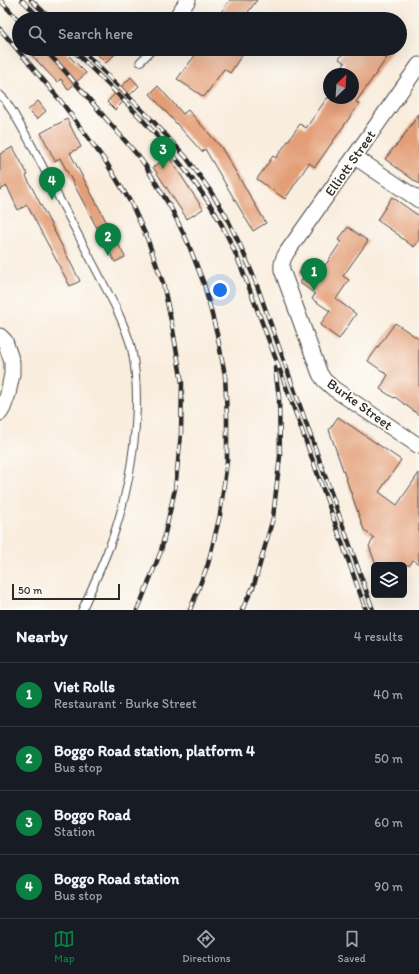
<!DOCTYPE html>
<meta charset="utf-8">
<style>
body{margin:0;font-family:Itim,sans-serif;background:#242831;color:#f1f3f6}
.controls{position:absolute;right:12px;bottom:12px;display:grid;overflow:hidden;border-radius:6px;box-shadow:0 4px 16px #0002}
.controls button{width:36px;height:36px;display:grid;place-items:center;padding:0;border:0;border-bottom:1px solid #363941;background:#171b24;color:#f1f3f6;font:20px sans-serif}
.compass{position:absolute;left:323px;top:68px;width:36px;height:36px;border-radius:50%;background:#171b24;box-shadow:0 4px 16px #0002;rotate:25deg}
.scale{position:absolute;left:12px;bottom:10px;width:108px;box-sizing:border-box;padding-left:4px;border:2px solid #2b2b2b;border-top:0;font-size:11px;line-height:14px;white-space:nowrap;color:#2b2b2b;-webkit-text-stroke:3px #fdfcf7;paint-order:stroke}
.you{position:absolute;left:220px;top:290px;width:14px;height:14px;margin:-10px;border:3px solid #fff;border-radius:50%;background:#1a73e8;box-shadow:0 0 0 6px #1a73e833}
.badge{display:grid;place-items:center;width:26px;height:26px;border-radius:50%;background:#0b8043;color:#fff;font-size:13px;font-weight:700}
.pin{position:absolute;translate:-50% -33px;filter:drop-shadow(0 1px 2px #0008)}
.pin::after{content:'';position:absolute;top:21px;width:14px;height:12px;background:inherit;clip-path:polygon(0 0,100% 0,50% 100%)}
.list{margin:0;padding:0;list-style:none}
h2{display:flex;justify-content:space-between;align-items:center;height:52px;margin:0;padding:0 16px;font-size:17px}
h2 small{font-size:13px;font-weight:400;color:#9ea1a6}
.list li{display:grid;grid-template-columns:26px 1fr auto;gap:12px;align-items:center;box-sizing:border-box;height:64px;padding:0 16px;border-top:1px solid #363941}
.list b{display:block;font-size:15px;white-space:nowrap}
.list p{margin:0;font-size:13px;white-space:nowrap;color:#9ea1a6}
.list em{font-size:13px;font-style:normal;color:#9ea1a6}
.icon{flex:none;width:22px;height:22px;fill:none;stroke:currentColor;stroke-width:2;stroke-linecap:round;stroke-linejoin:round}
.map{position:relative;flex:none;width:419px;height:610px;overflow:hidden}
.search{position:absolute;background:#171b24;box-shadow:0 4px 16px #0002;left:12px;right:12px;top:12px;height:44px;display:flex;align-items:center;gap:10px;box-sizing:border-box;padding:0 14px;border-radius:22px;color:#9ea1a6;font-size:15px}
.sheet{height:308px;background:#171b24}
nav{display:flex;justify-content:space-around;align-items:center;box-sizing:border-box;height:56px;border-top:1px solid #363941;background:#171b24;font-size:11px;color:#9ea1a6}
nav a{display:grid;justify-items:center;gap:2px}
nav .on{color:#0b8043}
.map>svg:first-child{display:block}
</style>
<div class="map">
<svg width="419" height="610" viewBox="0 0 419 610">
<rect width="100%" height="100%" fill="#fdfcf7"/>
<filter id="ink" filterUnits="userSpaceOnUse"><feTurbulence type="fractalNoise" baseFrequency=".025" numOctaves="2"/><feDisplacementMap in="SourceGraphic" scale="8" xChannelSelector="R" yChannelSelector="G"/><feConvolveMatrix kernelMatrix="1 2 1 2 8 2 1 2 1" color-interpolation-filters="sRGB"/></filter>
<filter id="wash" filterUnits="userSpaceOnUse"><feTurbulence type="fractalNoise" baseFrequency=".012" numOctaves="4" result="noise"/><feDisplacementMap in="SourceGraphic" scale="16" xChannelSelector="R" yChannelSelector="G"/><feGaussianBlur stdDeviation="0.9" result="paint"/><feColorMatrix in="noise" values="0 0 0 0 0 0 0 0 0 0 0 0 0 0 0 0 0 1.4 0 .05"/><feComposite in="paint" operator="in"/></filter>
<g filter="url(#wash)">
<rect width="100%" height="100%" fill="#f9edde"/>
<g id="blocks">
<!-- building -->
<path fill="#e39e77" d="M230 0H257L243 19H216Z
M26 49H62L86 73 68 90 61 79 57 82Z
M92 49H120L106 63Z
M200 49H246L230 73 224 69 204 97 177 79Z
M346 49H393L356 102 359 104 315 167 309 163 285 199 257 179 273 156 276 158 300 124 306 128 327 98H353V74H338L345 63 339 59Z
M131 77 139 86 115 110 107 102Z
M158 86 183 114 188 110 221 147 266 223 253 231 205 149 202 152 150 94Z
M38 101 46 111 37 119 28 110Z
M419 114V184L385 159 396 145H397Z
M67 119 81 147 70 153 125 257 115 262 60 158 55 161 41 133Z
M13 147 28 175 26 176 80 281 70 286 27 205 18 210 7 186 0 190V154Z
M169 157 203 209 187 219 153 167Z
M392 197 419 216V241L414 247 400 237V236L377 220Z
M348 227 368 241 343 276 349 280 336 299 356 314 339 339 320 325 330 311 312 299 315 294 300 283 304 276 299 273 307 260 322 270 341 242 338 240Z
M395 323 419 339V415L395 397 394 398 380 389 388 375 368 361Z
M338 417 401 460 379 492 397 505 419 473V564L413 560 410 565H376L369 546 374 538 364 530 329 430Z"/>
</g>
</g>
<g filter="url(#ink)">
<use href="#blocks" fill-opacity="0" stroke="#4a4846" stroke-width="1"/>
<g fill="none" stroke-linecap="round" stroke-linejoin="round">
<!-- lane casing -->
<g stroke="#4a4846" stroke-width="9">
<path id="lane" d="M140 62 153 49
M0 95 5 100 14 114 31 144 115 306C122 321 129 336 132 351 143 405 132 479 115 531 106 558 94 584 82 610"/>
</g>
<!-- street casing -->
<g stroke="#4a4846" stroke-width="17">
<path id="street" d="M175 19 188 0
M419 65 287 252C283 258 281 263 282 270L320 374 324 380 334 389 419 446
M355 157 419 200
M0 336 5 341 12 362V374L8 394 3 408 0 413"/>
</g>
<!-- lane -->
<use href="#lane" stroke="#fff" stroke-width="7"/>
<!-- street -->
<use href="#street" stroke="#fff" stroke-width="15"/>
<!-- rail casing -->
<g stroke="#2b2b2b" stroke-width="4.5">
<path id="rail" d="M0 0 19 21
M22 0 41 19
M31 0 51 19
M0 29 60 100 106 162 131 203 147 238 163 283 173 330 182 383 181 434 175 489 161 551 140 604 137 610
M44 49 64 70 139 157 145 165 171 208 188 243 204 284 217 334 225 375 227 417V461L220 515 208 564 190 610
M72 49C121 97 171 145 209 203 235 243 249 289 266 333 301 425 333 518 366 610
M81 49 153 121 186 157 209 189 225 214 241 247 255 280 373 610
M242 610 254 585 273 518 280 456 279 397 275 368"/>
</g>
<!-- rail -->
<use href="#rail" stroke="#fdfcf7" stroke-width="3" stroke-dasharray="9" stroke-linecap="butt"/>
</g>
</g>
<g text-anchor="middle" stroke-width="3.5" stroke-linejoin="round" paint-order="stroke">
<!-- street labels -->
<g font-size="14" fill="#2b2b2b" stroke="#fdfcf7">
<text transform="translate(350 163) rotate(-55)" y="5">Elliott Street</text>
<text transform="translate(360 404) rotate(36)" y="5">Burke Street</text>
</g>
</g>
</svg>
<div class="controls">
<button><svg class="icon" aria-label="layers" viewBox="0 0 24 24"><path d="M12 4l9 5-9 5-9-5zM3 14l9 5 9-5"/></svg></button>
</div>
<svg class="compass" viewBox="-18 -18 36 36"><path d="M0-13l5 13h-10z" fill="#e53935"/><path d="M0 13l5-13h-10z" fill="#9ea1a6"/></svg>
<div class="scale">50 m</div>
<div class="you"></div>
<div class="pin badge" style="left:314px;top:291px">1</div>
<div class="pin badge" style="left:108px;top:256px">2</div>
<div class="pin badge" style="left:163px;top:169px">3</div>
<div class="pin badge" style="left:52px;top:200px">4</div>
<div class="search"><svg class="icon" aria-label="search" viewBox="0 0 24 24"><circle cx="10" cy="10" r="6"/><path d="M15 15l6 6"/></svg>Search here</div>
</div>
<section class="sheet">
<h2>Nearby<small>4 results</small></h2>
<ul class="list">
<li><span class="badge">1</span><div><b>Viet Rolls</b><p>Restaurant · Burke Street</p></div><em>40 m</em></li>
<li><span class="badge">2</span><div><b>Boggo Road station, platform 4</b><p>Bus stop</p></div><em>50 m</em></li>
<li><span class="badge">3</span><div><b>Boggo Road</b><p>Station</p></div><em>60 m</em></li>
<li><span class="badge">4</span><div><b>Boggo Road station</b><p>Bus stop</p></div><em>90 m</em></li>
</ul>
</section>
<nav>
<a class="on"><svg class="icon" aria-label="map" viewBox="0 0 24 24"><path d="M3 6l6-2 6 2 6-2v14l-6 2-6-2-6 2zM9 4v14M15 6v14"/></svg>Map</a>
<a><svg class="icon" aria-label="directions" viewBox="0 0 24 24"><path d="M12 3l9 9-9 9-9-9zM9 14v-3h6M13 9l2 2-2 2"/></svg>Directions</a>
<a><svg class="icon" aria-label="saved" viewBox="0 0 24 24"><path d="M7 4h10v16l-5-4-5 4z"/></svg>Saved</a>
</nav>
